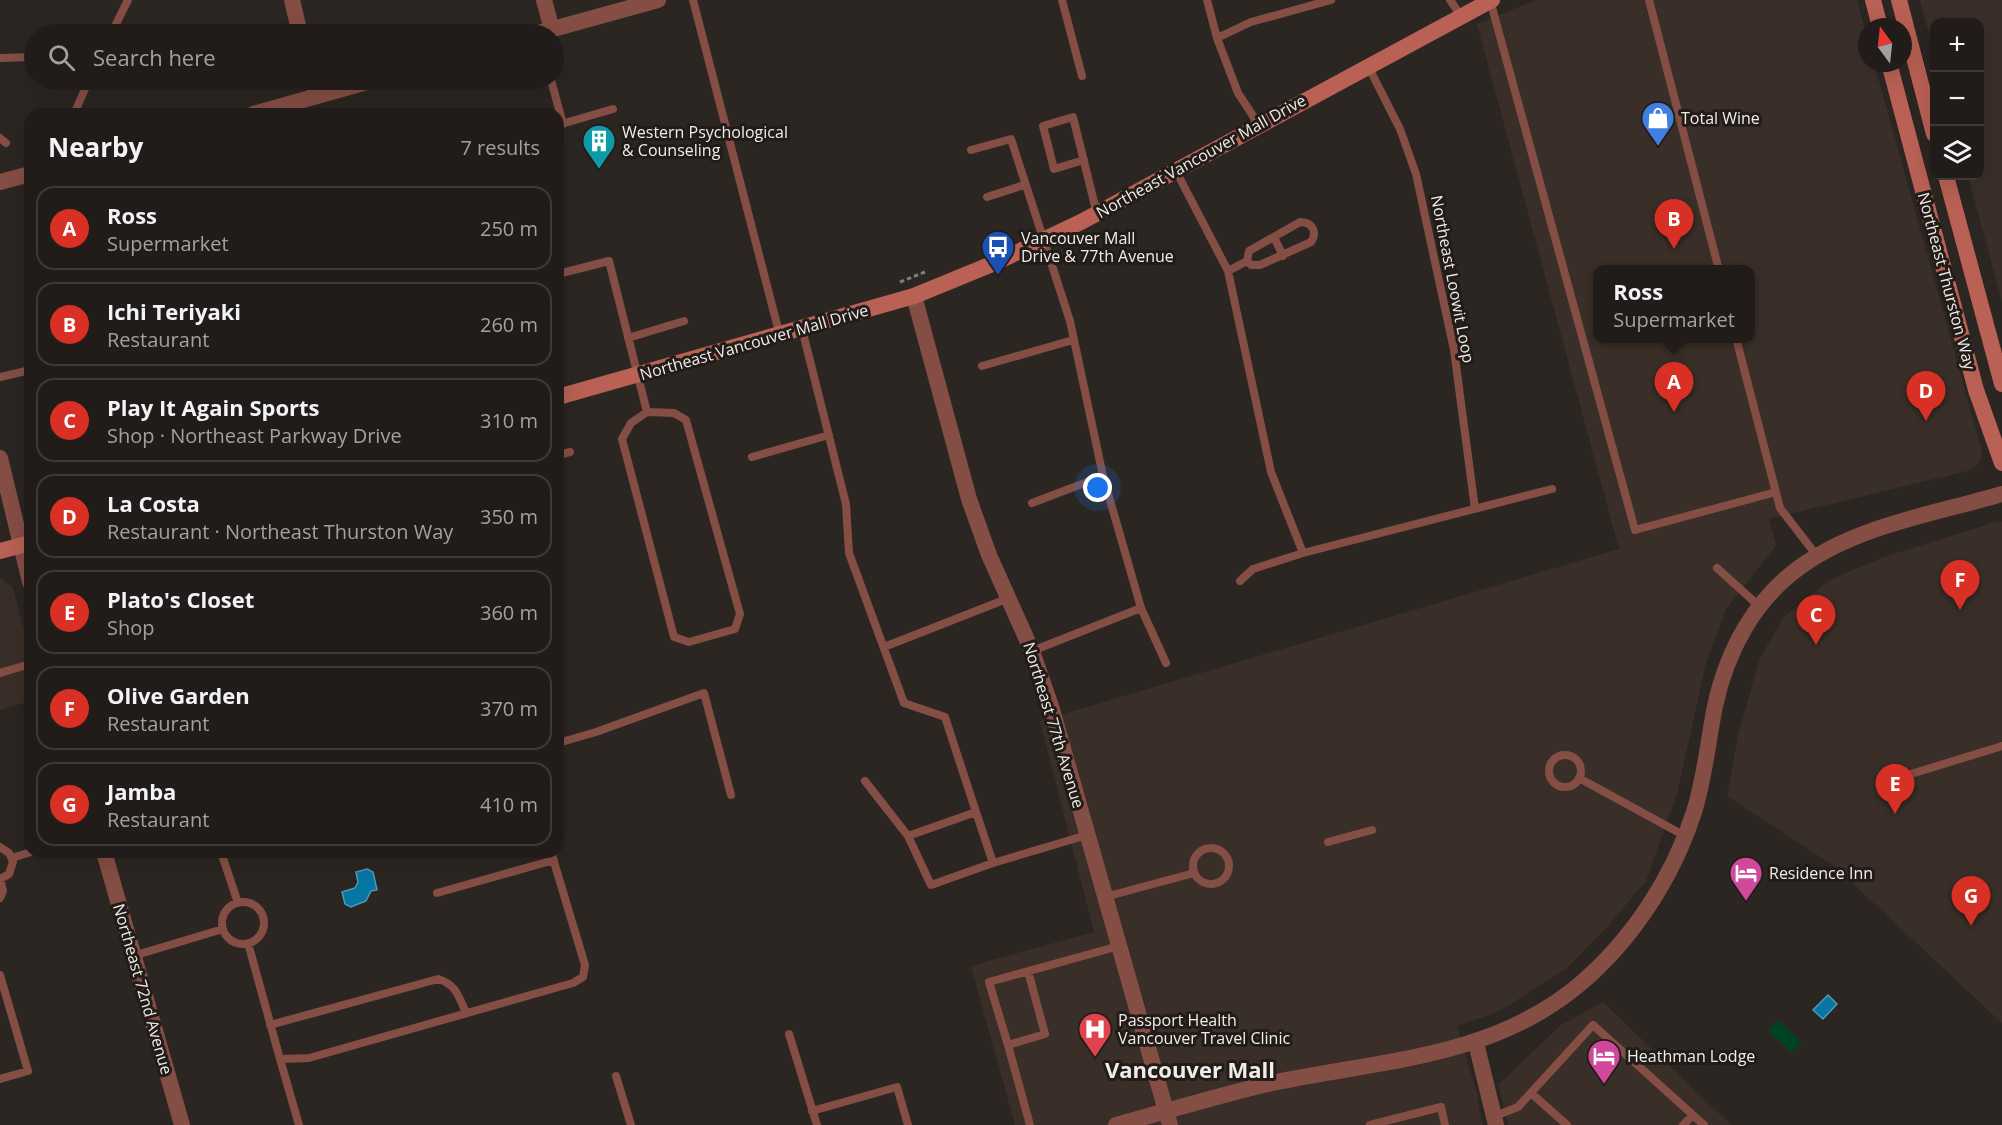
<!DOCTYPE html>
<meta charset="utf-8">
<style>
body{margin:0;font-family:"Open Sans",sans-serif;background:#292523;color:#f1f3f6}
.controls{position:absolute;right:18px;top:18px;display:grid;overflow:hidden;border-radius:12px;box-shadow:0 6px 24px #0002}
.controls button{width:54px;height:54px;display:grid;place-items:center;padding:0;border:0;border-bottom:2px solid #3e3a39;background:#211c1a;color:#f1f3f6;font:30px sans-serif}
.compass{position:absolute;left:1858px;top:18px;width:54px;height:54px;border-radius:50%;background:#211c1a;box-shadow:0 6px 24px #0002;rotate:345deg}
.you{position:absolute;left:1098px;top:488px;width:21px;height:21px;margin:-15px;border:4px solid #fff;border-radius:50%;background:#1a73e8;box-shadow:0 0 0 9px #1a73e833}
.badge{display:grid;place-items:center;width:39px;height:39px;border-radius:50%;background:#d93025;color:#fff;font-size:20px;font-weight:700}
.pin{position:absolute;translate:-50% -50px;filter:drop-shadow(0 2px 3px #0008)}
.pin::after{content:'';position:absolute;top:32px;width:21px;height:18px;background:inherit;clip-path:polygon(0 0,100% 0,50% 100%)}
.popup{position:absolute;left:1593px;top:265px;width:162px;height:78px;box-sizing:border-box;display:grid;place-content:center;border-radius:12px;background:#211c1a;filter:drop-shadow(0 2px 4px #0005);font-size:20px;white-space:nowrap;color:#a2a1a2}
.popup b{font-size:22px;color:#f1f3f6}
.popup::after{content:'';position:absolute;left:50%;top:100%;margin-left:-12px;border:12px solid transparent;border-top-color:#211c1a}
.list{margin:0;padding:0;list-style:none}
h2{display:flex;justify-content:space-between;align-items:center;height:78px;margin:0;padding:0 24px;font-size:26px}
h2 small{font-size:20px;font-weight:400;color:#a2a1a2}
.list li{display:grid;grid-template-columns:39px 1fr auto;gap:18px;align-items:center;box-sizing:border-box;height:84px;margin:0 12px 12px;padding:0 12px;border:2px solid #3e3a39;border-radius:18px}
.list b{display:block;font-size:22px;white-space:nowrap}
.list p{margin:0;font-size:20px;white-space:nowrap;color:#a2a1a2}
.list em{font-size:20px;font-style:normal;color:#a2a1a2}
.icon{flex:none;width:33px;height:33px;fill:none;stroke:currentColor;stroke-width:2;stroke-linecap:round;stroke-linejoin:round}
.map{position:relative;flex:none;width:2002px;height:1125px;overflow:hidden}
.search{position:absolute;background:#211c1a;box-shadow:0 6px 24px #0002;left:24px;top:24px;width:540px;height:66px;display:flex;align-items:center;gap:15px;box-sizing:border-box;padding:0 21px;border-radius:33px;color:#a2a1a2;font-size:22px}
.panel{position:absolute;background:#211c1a;box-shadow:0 6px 24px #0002;left:24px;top:108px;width:540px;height:750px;border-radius:18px}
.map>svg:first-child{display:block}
</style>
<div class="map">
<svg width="2002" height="1125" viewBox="0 0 2002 1125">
<rect width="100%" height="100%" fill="#2c2622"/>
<!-- built -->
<path fill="#3a2f28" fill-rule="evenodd" d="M1536 0H1857L1867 37V63H1874L1982 452 1979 463 1971 470 1769 519 1776 545 1725 611 1706 663 1677 794 1646 881 1608 926 1567 968 1500 1011 1457 1026 1477 1094 1482 1125H1015L971 966 1094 932 1040 721 1619 549 1477 24ZM1598 270H1750V338H1598Z
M1920 0H2002V301L1968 176H1980V22H1934V52Z
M1996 522H2002V1023L1833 865 1727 796 1738 736 1760 658 1784 617 1830 580 1884 557Z
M0 578 13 588 30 654V701L0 710Z
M1603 1002 1731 1125H1508L1499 1084 1561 1025Z"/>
<!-- green -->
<path fill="#004324" d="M1778 1020 1801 1042 1792 1053 1768 1031Z"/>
<!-- water -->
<path fill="#0776a2" stroke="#4d99b7" stroke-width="1.5" d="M367 869 373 872 377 890 371 891 366 901 351 907 345 904 342 892 355 888 358 882 356 872Z
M1828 995 1837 1004 1823 1019 1813 1010Z"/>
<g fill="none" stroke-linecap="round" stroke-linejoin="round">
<!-- path -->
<path stroke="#817c78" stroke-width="3" stroke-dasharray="4.5 3" stroke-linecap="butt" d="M900 282 925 272"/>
<!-- service -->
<path stroke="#854e45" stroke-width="8" d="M693 0 780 336
M1062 0 1082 76
M1207 0 1217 38
M1450 0 1461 16
M1490 0 1635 530 1776 492
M1649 0 1719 270
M111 34 128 0
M0 58 34 57
M1368 66 1400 129 1416 174 1454 350 1475 509
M551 80 563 124
M400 113 401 114
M74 114 89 80
M558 125 613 109
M1259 125 1238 93 1217 38 1251 22 1331 0
M0 138 6 143
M971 150 1011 139 1070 321 1103 476 1131 573 1141 608 1166 663
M1084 160 1054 169 1043 126 1073 117 1097 214
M1176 171 1228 271 1271 472 1303 553
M987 197 1024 185
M1300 222C1312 222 1318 232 1311 242L1260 265H1251L1247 261 1249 251Z
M1274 237 1283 256
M1228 271 1247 261
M558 274 609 261 647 412
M802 329 846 504 849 553 904 703 945 717 976 812 908 836 865 781
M628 338 684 321
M1736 338 1780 508 1817 556
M982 366 1073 340
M0 377 30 370
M647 412 674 413 686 420 740 614 735 629 689 642 674 637 622 439 631 423Z
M558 455 570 452
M752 457 829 435
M1032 503 1103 476
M1717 568 1759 606
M1240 581 1253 569 1303 553 1552 489
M884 647 1009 598
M1032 651 1141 608
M0 673 30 664
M558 743 596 732 704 693 731 795
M1549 771a16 16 0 1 1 32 0a16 16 0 1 1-32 0Z
M1911 774 2002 746
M1579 778 1685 836
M908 836 931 885 993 863 976 812
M1328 842 1372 830
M0 847 9 853 13 862 9 874 0 879
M1193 866a18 18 0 1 1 36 0a18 18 0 1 1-36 0Z
M221 852 238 903
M12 858 31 852
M993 863 1087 835
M0 879 3 891 0 898
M437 893 554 860
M1105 897 1194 873
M222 923a21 21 0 1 1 42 0a21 21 0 1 1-42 0Z
M248 943 280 1059 309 1058 573 983 583 977 585 965 551 852
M133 956 223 929
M1028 971 1045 1034 1008 1045 989 982 1119 946
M0 975 28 1071 0 1079
M270 1025 438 979C456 984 459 997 466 1013
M789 1034 817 1125
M1008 1045 1030 1125
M280 1059 299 1125
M616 1076 631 1125
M1531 1093 1567 1125
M812 1111 897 1087 908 1125
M1495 1116 1518 1107 1593 1025 1704 1125
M1370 1125 1441 1107 1445 1125
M1683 1125 1693 1115"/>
<!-- minor -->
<path stroke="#854e45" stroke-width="16" d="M292 0 300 34
M544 0 552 30
M312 80 316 96
M1476 1043 1496 1125"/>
<!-- tertiary -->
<path stroke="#854e45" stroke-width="16" d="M535 34 658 0
M253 114 374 80
M0 182 30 174
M914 296 969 499 989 555 1032 651 1051 706 1170 1125
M0 458 30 582
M104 852 182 1125
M1116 1125C1168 1111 1219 1095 1272 1083 1380 1060 1491 1059 1580 984 1633 939 1673 877 1694 812 1705 777 1708 741 1715 706 1727 651 1754 600 1800 567 1858 525 1935 514 2002 494"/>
<!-- secondary -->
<path stroke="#b96154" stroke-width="16" d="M1873 0 1880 27
M1899 0 1934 134
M1889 63 1976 390 2002 463
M1946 176 2002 384
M558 397 914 296 997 262 1081 222 1492 0
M0 551 30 543"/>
</g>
<!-- icons -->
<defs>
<g id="shop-pin" transform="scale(1.725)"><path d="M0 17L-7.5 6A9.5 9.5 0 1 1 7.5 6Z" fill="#3f7fe0" stroke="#221c19"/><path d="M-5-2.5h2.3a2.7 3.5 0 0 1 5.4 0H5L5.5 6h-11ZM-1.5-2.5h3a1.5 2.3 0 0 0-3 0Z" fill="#fff"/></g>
<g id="building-pin" transform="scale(1.725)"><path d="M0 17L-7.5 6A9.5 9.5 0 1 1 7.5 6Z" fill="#0f9aa8" stroke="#221c19"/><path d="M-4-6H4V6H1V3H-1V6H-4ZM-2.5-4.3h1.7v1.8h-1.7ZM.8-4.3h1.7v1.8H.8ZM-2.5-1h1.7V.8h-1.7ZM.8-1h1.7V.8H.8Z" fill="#fff"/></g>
<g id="bus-pin" transform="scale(1.725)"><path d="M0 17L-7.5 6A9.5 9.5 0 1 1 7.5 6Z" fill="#1a4fb4" stroke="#221c19"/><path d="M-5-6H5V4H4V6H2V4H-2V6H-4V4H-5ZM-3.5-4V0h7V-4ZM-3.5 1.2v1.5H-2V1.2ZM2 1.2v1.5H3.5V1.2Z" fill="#fff"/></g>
<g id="hotel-pin" transform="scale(1.725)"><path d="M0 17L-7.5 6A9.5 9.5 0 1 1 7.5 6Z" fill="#d1479c" stroke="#221c19"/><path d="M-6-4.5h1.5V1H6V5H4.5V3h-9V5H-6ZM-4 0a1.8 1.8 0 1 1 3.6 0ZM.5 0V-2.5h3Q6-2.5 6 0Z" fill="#fff"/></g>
<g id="hospital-pin" transform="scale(1.725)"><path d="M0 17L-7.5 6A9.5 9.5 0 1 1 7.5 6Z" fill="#e0444e" stroke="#221c19"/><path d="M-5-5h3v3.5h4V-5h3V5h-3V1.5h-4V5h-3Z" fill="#fff"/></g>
</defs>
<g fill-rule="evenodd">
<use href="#shop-pin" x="1658" y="118"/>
<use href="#building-pin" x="599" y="141"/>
<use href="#bus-pin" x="998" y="247"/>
<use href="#hotel-pin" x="1746" y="873"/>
<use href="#hospital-pin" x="1095" y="1029"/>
<use href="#hotel-pin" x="1604" y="1056"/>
</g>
<g text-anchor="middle" stroke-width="6" stroke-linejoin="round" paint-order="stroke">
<!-- poi labels -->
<g font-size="16" fill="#f0ece9" stroke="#221c19" text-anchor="start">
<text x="1681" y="124">Total Wine</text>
<text x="622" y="138">Western Psychological<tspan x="622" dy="18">&amp; Counseling</tspan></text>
<text x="1021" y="244">Vancouver Mall<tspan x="1021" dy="18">Drive &amp; 77th Avenue</tspan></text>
<text x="1769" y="879">Residence Inn</text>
<text x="1118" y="1026">Passport Health<tspan x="1118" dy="18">Vancouver Travel Clinic</tspan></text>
<text x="1627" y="1062">Heathman Lodge</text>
</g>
<!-- street labels -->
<g font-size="16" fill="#f0ece9" stroke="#221c19">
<text transform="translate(1201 156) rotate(-29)" y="6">Northeast Vancouver Mall Drive</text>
<text transform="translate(1453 279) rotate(79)" y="6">Northeast Loowit Loop</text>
<text transform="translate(1947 281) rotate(75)" y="6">Northeast Thurston Way</text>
<text transform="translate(754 342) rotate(-16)" y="6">Northeast Vancouver Mall Drive</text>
<text transform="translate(1054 725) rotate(73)" y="6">Northeast 77th Avenue</text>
<text transform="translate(143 989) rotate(74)" y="6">Northeast 72nd Avenue</text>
</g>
<!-- district labels -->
<g font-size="22" font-weight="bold" fill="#f0ece9" stroke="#221c19">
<text x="1190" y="1078">Vancouver Mall</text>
</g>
</g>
</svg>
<div class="controls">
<button>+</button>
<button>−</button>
<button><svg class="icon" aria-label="layers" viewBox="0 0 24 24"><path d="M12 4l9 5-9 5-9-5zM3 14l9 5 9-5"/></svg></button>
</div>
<svg class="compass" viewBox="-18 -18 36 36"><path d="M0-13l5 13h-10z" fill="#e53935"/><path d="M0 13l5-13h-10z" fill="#a2a1a2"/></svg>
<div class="you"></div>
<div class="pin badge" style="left:1674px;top:412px">A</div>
<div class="popup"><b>Ross</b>Supermarket</div>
<div class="pin badge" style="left:1674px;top:249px">B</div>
<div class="pin badge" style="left:1816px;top:645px">C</div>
<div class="pin badge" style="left:1926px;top:421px">D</div>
<div class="pin badge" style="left:1895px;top:814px">E</div>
<div class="pin badge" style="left:1960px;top:610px">F</div>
<div class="pin badge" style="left:1971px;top:926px">G</div>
<div class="search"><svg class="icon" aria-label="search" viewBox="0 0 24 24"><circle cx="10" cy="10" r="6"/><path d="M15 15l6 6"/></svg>Search here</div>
<section class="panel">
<h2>Nearby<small>7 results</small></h2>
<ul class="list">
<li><span class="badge">A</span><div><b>Ross</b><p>Supermarket</p></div><em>250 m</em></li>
<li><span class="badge">B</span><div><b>Ichi Teriyaki</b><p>Restaurant</p></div><em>260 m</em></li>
<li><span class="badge">C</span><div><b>Play It Again Sports</b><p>Shop · Northeast Parkway Drive</p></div><em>310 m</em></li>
<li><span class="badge">D</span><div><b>La Costa</b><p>Restaurant · Northeast Thurston Way</p></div><em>350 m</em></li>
<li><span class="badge">E</span><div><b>Plato's Closet</b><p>Shop</p></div><em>360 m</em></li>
<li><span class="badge">F</span><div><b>Olive Garden</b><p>Restaurant</p></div><em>370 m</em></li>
<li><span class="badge">G</span><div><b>Jamba</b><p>Restaurant</p></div><em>410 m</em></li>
</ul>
</section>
</div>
